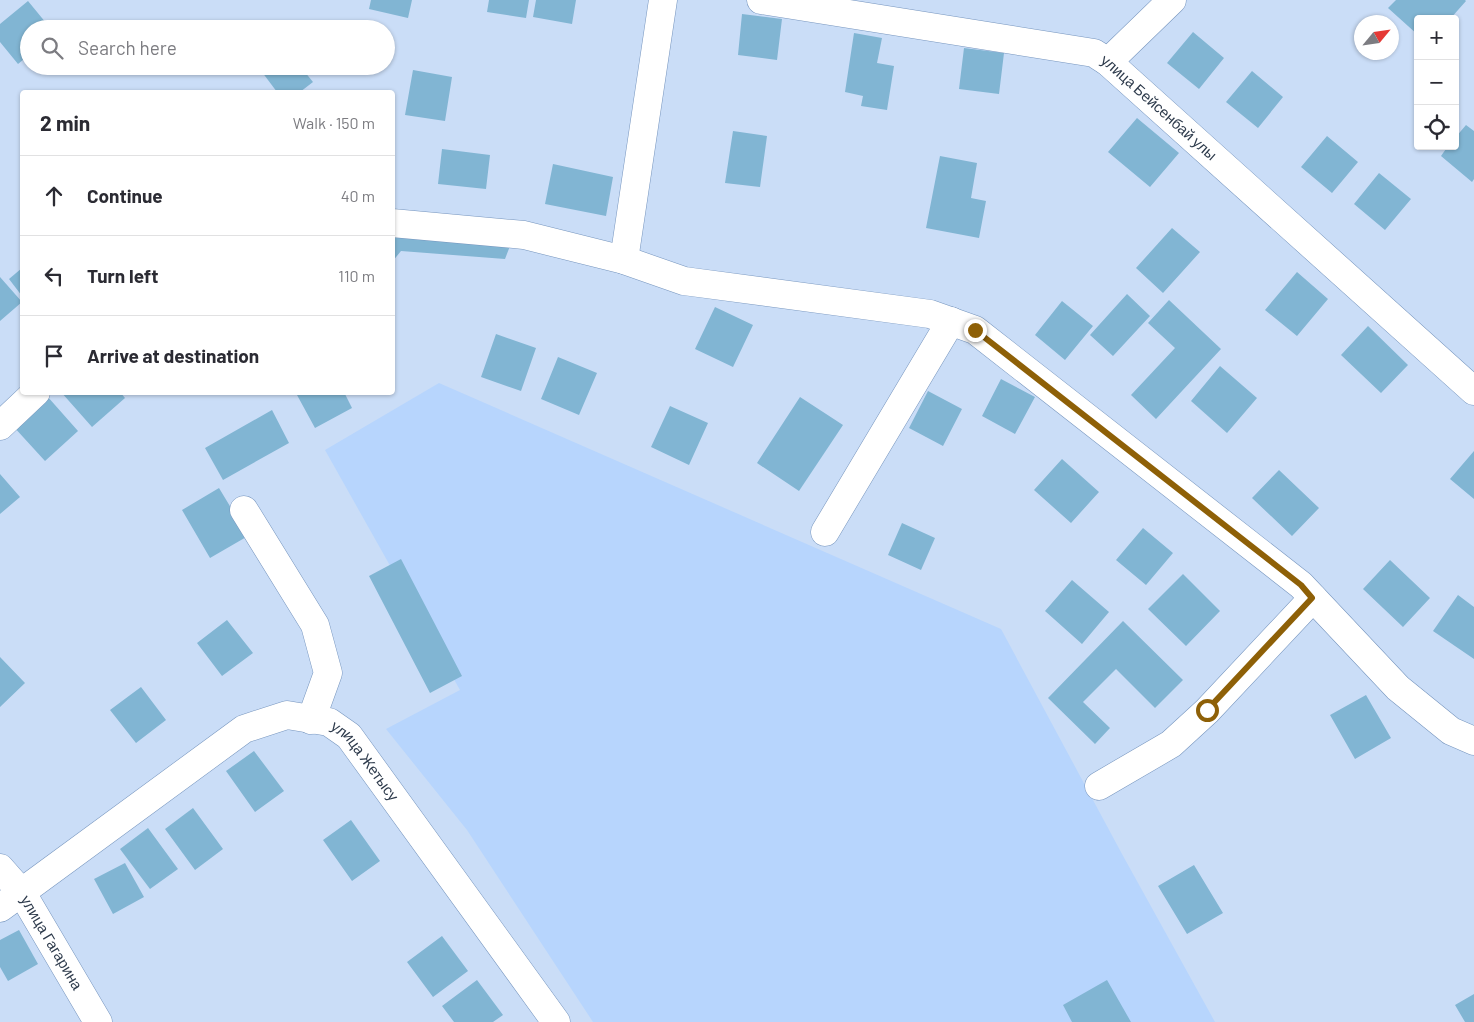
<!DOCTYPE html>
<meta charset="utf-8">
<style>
body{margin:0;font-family:Barlow,sans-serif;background:#f7f7f7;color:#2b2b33}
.controls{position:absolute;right:15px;top:15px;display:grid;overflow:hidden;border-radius:5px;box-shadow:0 1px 4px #0004}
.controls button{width:45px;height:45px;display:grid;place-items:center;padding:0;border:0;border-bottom:1px solid #e1e1e2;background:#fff;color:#2b2b33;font:25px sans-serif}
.compass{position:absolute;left:1354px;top:15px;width:45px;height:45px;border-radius:50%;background:#fff;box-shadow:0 1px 4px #0004;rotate:61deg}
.stop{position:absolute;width:15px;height:15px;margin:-11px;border:4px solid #8e6007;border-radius:50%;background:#fff}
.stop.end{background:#8e6007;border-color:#fff;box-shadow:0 1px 5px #0008}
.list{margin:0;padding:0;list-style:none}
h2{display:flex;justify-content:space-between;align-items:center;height:65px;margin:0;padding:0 20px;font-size:21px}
h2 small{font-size:16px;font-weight:400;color:#7c7c81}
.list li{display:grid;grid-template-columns:32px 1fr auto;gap:15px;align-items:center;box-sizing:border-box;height:80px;padding:0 20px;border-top:1px solid #e1e1e2}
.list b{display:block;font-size:19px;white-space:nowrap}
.list em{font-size:16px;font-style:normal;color:#7c7c81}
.icon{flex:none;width:28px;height:28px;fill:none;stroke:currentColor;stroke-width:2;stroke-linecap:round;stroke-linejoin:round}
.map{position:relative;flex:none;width:1474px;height:1022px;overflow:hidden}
.search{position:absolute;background:#fff;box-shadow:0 1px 4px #0004;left:20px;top:20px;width:375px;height:55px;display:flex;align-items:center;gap:12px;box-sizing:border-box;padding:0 18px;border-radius:28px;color:#7c7c81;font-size:19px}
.panel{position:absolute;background:#fff;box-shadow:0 1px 4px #0004;left:20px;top:90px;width:375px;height:305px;border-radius:5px}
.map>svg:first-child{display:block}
</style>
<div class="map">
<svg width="1474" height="1022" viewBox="0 0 1474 1022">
<rect width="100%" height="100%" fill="#caddf7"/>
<!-- built -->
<path fill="#b7d5fd" d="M439 383 1001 629 1122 854 1215 1022H593L467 830 386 729 460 690 325 450Z"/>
<!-- building -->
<path fill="#81b5d3" d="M371 0H412L408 18 369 9Z
M489 0H529L526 18 487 12Z
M536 0H576L572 24 533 17Z
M1396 0H1465L1466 1 1450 19H1418V35L1388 8Z
M28 1 51 29H29V55L18 64 0 42V24Z
M742 14 782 19 777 60 738 55Z
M1193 32 1224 58 1199 89 1167 63Z
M854 33 882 38 877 63 894 66 887 110 861 106 863 96 845 92Z
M964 48 1004 53 999 94 959 89Z
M270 66H300L313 82 300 92H277L262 72Z
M413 70 452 77 445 121 405 115Z
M1252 71 1283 97 1258 128 1226 102Z
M1137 118 1179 153 1150 187 1108 152Z
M1466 125 1474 131V179L1472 182 1441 156 1448 146H1455V138Z
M733 131 767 136 760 187 725 183Z
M1327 136 1358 162 1332 193 1301 167Z
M442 149 490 155 486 189 438 184Z
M940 156 977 163 971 198 986 201 979 238 926 228Z
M553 164 613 177 606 216 545 204Z
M1379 173 1411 199 1385 230 1354 204Z
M392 225 515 233 505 259 401 251 392 262Z
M1172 228 1200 252 1163 293 1136 268Z
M22 268V296L9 279Z
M1297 272 1328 299 1297 336 1265 310Z
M0 277 22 302 0 321Z
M1127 294 1150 316 1113 356 1090 335Z
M1169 300 1221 349 1156 419 1131 395 1175 348 1148 323Z
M1062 301 1093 326 1065 360 1035 335Z
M715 307 753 325 733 367 695 349Z
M1368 326 1408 365 1381 393 1341 355Z
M496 334 536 348 521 391 481 377Z
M558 357 597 373 579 415 541 399Z
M1220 366 1257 398 1227 433 1191 401Z
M1001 379 1035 397 1015 434 982 416Z
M928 391 962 409 943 446 909 428Z
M61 392H120L125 398 92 427Z
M301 392H344L352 408 315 428 297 395Z
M47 396 78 431 45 461 13 426Z
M800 397 843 425 799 491 757 463Z
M670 406 708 423 689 465 651 447Z
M272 410 289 443 223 480 205 448Z
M1474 451V499L1450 479Z
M1062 459 1099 492 1071 523 1034 490Z
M1279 470 1319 508 1292 536 1252 498Z
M0 474 20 497 0 514Z
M219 488 248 536 210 558 182 510Z
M902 523 935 538 921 570 888 555Z
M1143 528 1173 553 1146 585 1116 560Z
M401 559 462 676 430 693 369 576Z
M1390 560 1430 598 1403 627 1363 589Z
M1183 574 1220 611 1186 646 1148 609Z
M1072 580 1109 612 1082 644 1045 611Z
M1458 595 1474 607V659L1433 631Z
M227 620 253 653 222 676 197 643Z
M1123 621 1183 680 1155 708 1116 669 1083 702 1110 728 1095 744 1048 698Z
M0 657 25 683 0 707Z
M141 687 166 720 136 743 110 710Z
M1366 695 1391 738 1355 759 1330 715Z
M254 751 284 791 255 812 226 771Z
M193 808 223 849 195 870 165 829Z
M351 820 380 861 352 881 323 840Z
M148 828 178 869 150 889 120 849Z
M125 863 144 897 113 914 94 879Z
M1194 865 1223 913 1187 934 1158 886Z
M19 930 38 964 8 981 0 967V940Z
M442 936 468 971 433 997 407 962Z
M477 980 503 1015 493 1022H454L442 1006Z
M1107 980 1131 1022H1072L1063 1005Z
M1474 994V1022H1465L1455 1005Z"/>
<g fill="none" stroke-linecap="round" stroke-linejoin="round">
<!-- minor casing -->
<g stroke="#7695be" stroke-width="29">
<g id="minor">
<path id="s1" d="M761 0 1094 53 1108 62 1474 391"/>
<path d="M1108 62 1172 0"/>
<path d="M392 223 524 235 624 260 684 281 930 314 975 330 1301 585 1398 688 1451 731 1474 741"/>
<path d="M624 260 663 0"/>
<path d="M0 426 36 392"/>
<path d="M244 510 315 625 328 673 311 720"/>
<path d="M825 532 951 321"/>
<path d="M1099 786 1171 744 1207 711 1313 598"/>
<path id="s2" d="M0 868 22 893 98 1022"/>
<path id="s3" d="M0 908 244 729 287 715 329 722 349 736 556 1022"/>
</g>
</g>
<!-- minor -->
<use href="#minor" stroke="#fff" stroke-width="28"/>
</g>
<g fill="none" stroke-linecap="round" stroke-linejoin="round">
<!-- route -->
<path stroke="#8e6007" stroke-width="6" d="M975 330 1301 585 1312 598 1207 710"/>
</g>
<g text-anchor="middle" stroke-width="4.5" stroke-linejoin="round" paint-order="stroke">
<!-- street labels -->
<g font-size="15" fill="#2e3b4c" stroke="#caddf7">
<text dy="5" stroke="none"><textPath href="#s1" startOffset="422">улица Бейсенбай улы</textPath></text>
<text dy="5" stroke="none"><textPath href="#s3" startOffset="444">улица Жетысу</textPath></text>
<text dy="5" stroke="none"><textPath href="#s2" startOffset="91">улица Гагарина</textPath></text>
</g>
</g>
</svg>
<div class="controls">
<button>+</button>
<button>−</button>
<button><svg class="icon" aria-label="locate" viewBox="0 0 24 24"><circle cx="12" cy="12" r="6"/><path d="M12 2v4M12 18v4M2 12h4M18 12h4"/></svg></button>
</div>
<svg class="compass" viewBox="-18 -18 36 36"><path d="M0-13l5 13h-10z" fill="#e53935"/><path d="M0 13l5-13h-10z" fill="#7c7c81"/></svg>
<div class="stop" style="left:1207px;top:710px"></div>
<div class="stop end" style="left:975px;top:330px"></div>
<div class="search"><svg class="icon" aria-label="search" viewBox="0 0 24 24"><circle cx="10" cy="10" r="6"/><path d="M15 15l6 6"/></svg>Search here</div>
<section class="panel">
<h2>2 min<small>Walk · 150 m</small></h2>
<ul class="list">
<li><svg class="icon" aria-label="ahead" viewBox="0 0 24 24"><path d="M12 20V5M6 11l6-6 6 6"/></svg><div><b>Continue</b></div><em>40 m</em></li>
<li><svg class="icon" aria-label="left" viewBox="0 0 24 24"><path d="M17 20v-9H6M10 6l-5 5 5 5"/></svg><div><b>Turn left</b></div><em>110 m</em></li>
<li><svg class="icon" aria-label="arrive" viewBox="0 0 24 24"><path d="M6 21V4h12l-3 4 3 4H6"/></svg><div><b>Arrive at destination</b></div></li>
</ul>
</section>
</div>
